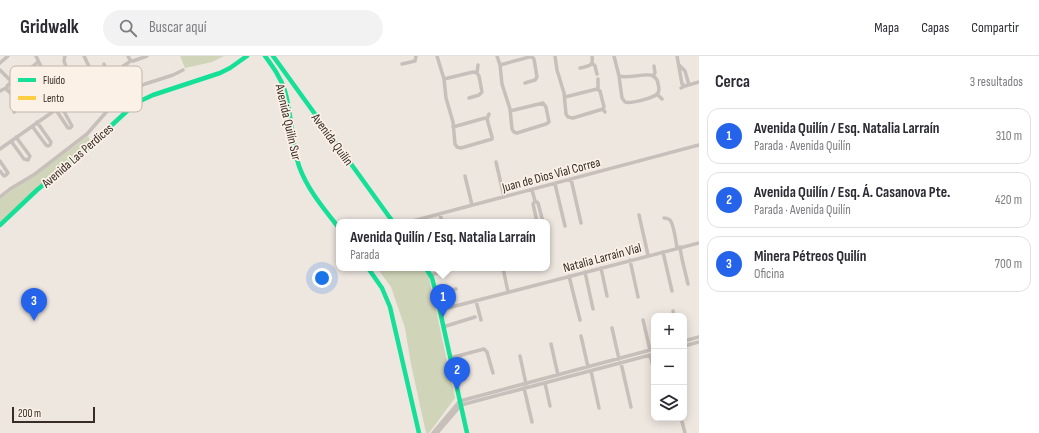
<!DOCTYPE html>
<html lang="es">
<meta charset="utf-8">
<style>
body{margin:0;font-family:"Sofia Sans Condensed",sans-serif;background:#f2f2f3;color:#2b2b33}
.controls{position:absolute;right:12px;bottom:12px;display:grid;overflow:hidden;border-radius:8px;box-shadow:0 2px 10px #0003}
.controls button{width:36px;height:36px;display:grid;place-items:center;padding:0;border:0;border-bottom:1px solid #e1e1e2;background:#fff;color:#2b2b33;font:20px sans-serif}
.scale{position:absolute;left:12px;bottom:10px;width:83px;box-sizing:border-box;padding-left:4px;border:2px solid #382c27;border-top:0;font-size:11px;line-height:14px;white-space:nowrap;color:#382c27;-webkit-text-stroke:3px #fbf1e7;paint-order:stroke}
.you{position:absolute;left:322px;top:222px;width:14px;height:14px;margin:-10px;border:3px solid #fff;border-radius:50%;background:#1a73e8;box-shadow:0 0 0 6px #1a73e833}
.badge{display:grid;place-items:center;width:26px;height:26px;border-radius:50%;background:#2563eb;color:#fff;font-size:13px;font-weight:700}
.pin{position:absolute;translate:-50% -33px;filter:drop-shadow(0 1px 2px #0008)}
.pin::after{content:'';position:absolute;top:21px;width:14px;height:12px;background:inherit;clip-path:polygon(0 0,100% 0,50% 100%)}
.popup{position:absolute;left:336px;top:163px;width:214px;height:52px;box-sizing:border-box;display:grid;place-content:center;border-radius:8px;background:#fff;filter:drop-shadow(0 1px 3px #0005);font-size:13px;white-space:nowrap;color:#7c7c81}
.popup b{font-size:15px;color:#2b2b33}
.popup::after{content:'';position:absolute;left:50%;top:100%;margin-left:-8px;border:8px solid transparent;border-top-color:#fff}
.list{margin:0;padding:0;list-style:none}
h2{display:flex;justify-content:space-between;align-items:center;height:52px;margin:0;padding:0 16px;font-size:17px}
h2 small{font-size:13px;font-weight:400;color:#7c7c81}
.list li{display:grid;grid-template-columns:26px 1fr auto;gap:12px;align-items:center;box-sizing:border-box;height:56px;margin:0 8px 8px;padding:0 8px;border:1px solid #e1e1e2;border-radius:12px}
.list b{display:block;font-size:15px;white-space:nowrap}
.list p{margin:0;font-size:13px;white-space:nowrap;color:#7c7c81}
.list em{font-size:13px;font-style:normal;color:#7c7c81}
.icon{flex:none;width:22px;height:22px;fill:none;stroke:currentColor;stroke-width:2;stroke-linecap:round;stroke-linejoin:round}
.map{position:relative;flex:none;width:699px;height:377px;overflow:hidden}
header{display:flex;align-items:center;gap:24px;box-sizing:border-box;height:56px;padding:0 20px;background:#fff;border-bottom:1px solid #e1e1e2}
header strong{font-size:19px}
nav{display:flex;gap:22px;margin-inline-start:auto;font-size:14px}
.search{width:280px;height:36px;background:#f2f2f3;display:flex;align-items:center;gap:10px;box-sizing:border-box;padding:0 14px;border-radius:22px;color:#7c7c81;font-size:15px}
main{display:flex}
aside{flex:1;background:#fff}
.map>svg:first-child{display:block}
</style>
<header>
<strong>Gridwalk</strong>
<div class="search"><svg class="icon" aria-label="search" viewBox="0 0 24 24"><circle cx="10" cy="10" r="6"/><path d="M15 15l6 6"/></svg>Buscar aquí</div>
<nav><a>Mapa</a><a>Capas</a><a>Compartir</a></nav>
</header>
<main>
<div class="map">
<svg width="699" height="377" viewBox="0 0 699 377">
<rect width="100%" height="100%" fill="#eee7e0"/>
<!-- green -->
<path fill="#d0d4b8" d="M180 0H224L212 6 185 12Z
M105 16V19L84 38 81 37 78 31 79 27Z
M88 80 91 86 0 167V143L11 134 36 119Z
M377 212H424L428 217 455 342 429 377H426L411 308 405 272 391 231Z"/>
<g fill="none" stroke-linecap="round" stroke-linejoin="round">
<!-- street -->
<path stroke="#c7bfb9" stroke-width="3.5" d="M36 0 50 30 48 32H46L32 11 38 6
M65 0 64 5 67 13
M84 0 93 19
M128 0 130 4 133 5 147 0
M437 0 444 23 446 42 453 66 455 88 457 91 461 92 492 83V81L487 63 489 58
M497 0 500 9 502 28 510 53 512 73 514 76 517 77 546 68 549 66 546 51 543 47 510 55
M555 0 557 14 564 37 566 58 568 61 573 62 603 53
M614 0 619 20 622 42 625 46C630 48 655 42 658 37 659 35 659 31 658 28 658 25 656 22 653 20 648 16 629 23 619 20
M677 0 682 28 685 30
M0 7 8 0
M592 7 595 10 597 18
M104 8 105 15
M402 8 415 5 416 0
M500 9 529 1H532L534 3 537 21 535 24 525 27
M679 9 685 15 689 29
M123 10 128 7 131 4
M580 12C588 10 594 11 592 0
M0 14 10 24 24 45 23 48 21 47 7 34V30L11 26
M23 14 28 12 32 11
M653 20 655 17 654 10
M444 23 473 16 477 17
M598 23V33
M73 24 74 27 77 28C76 31 79 37 82 39V44L77 50
M77 28 79 26 104 15
M681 32 685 30 699 26
M0 35 6 32
M657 38 662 43
M82 39 85 38 107 19 115 16
M565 41 597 33 600 35 604 51 603 53 605 56
M469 42 479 39 482 36 479 20 477 17 478 9
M24 46H28L33 42
M56 54 68 72H70L72 70 61 50
M14 56 19 51 21 47
M32 70 46 89 48 90 50 89 51 86 37 66
M453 71 485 62 487 63
M11 85 24 103 28 104 30 100 16 81
M0 93 61 50 65 46
M0 105 8 117 6 119 4 120 0 115
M496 106 504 141
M465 120 472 149
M571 123 581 167
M555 128 565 170
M532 134 535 145
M0 141 10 133 35 118 87 78 108 54 134 33 145 28 173 19 183 14
M440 158 442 166
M639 159 648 199
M664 162C667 162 668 162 670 164 674 169 676 186 677 192
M409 166 699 89
M537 166 533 148 535 145 538 147 543 166
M680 191 682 203 688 228
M663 196 672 235
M630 204 638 241
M503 212 508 236
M601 212 607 240
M585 216 593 253
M430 219 449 214
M569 220 580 264
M436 237 456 233
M476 245 481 264
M440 254 699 187
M673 255 674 260
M643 264 650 294
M443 271 475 261
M612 272 619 303
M581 280 588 311
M684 285 699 281
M551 288 558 319
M684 290 699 286
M650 299 654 315
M520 300 526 328
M450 302 484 293 487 296 493 317
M621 307 631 351
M591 315 599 352
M545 327 550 350
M524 332 532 366
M681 362 685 377
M433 377 460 345 654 293
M437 377 461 349 654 298"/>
<!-- fast -->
<path stroke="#16e098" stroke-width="4.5" d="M265 0C273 11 281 22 285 35 292 59 291 86 299 110 307 133 324 153 339 172
M273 0 393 166
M0 169 37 134 83 96 127 55 138 46 153 39 220 17 230 12 247 0
M368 212 382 232 390 251 419 377
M426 212 432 222 436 237 467 377"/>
</g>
<g text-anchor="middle" stroke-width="3.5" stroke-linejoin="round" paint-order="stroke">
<!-- street labels -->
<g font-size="13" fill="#382c27" stroke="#fbf1e7">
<text transform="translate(289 66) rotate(77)" y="5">Avenida Quilín Sur</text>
<text transform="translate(333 83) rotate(54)" y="5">Avenida Quilín</text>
<text transform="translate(77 99) rotate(-41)" y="5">Avenida Las Perdices</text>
<text transform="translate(551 118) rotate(-15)" y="5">Juan de Dios Vial Correa</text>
<text transform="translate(602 201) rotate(-15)" y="5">Natalia Larraín Vial</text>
</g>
</g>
<!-- legend -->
<rect x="10" y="10" width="132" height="46" rx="6" fill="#fbf1e7" stroke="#c0b6ad" stroke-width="1"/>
<rect x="18" y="22" width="18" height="4" fill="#16e098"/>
<rect x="18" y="40" width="18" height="4" fill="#ffcf43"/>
<g font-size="11" fill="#382c27">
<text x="43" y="28">Fluido</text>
<text x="43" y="46">Lento</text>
</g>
</svg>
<div class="controls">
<button>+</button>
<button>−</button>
<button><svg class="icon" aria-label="layers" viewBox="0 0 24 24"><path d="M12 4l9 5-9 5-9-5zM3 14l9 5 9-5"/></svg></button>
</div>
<div class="scale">200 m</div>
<div class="you"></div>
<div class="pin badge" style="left:443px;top:261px">1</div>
<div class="popup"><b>Avenida Quilín / Esq. Natalia Larraín</b>Parada</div>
<div class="pin badge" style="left:457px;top:334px">2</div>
<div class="pin badge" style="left:34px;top:265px">3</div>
</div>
<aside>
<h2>Cerca<small>3 resultados</small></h2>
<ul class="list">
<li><span class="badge">1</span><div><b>Avenida Quilín / Esq. Natalia Larraín</b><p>Parada · Avenida Quilín</p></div><em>310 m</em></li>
<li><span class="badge">2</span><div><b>Avenida Quilín / Esq. Á. Casanova Pte.</b><p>Parada · Avenida Quilín</p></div><em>420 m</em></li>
<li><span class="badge">3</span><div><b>Minera Pétreos Quilín</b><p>Oficina</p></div><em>700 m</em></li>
</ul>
</aside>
</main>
